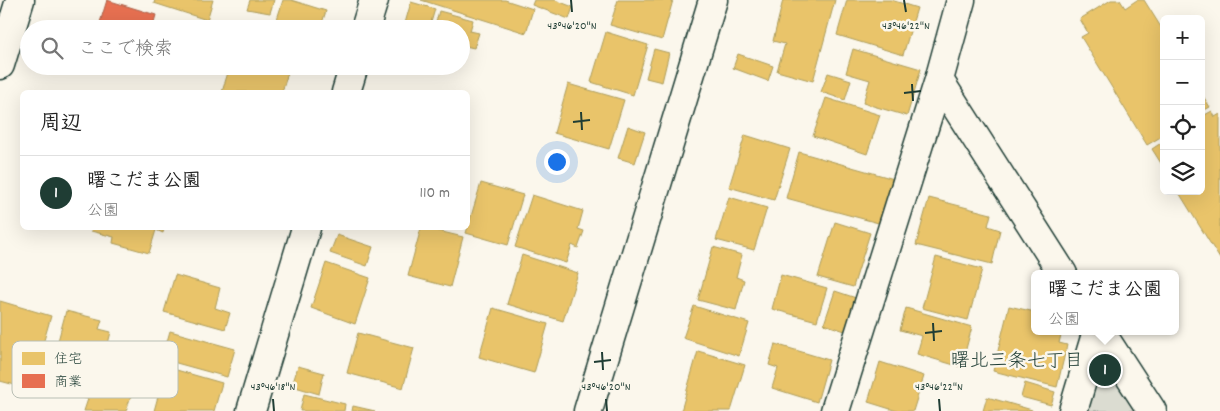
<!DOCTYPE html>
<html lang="ja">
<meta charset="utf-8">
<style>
body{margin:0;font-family:Dekko,"Klee One",sans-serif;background:#f2f2f2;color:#222}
.controls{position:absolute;right:15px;top:15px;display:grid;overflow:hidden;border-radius:8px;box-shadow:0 5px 20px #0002}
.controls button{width:45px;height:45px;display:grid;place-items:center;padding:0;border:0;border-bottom:1px solid #e0e0e0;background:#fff;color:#222;font:25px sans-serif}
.you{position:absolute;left:556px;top:161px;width:18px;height:18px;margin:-12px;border:4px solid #fff;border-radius:50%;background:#1a73e8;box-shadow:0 0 0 8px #1a73e833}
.badge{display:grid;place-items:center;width:32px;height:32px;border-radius:50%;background:#1f3d34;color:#fff;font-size:16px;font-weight:700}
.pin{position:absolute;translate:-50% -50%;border:2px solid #fff;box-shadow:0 1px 5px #0006}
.popup{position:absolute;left:1031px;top:270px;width:148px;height:65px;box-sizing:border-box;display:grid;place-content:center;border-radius:8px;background:#fff;filter:drop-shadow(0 1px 4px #0005);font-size:16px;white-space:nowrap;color:#767676}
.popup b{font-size:19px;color:#222}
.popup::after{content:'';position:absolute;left:50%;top:100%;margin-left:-10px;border:10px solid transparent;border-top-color:#fff}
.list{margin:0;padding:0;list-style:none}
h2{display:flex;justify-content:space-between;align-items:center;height:65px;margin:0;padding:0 20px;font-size:21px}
h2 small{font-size:16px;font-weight:400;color:#767676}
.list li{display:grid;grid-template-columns:32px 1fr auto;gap:15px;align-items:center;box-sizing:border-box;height:75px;padding:0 20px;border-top:1px solid #e0e0e0}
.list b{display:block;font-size:19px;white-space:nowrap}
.list p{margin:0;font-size:16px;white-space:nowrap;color:#767676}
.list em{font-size:16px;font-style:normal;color:#767676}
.icon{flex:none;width:28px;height:28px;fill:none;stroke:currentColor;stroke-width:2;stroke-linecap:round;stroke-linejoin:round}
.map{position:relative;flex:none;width:1220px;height:411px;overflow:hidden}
.search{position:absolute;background:#fff;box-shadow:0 5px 20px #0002;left:20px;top:20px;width:450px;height:55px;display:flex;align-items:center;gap:12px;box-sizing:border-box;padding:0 18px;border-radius:28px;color:#767676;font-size:19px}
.panel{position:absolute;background:#fff;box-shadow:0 5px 20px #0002;left:20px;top:90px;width:450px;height:140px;border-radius:8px}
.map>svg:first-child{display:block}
</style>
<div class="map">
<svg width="1220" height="411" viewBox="0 0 1220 411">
<rect width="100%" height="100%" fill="#fbf7ec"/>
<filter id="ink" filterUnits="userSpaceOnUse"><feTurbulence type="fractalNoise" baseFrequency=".02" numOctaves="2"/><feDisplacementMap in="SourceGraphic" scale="10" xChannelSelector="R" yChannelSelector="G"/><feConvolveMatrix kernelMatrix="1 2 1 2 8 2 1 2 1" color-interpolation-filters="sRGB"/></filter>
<g filter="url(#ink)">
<!-- green -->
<path fill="#dbdcd1" stroke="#7d8c82" d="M1097 331 1152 411H1073Z"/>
<!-- homes -->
<path fill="#e9c46a" stroke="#ac9c5a" d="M155 0H213L207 20 154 3Z
M250 0H274L270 13 247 9Z
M283 0H291L326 11 320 29H274Z
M421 0H505L533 9 526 33Z
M534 0H555L573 7 569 19 532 5Z
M618 0H673L662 40 610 25Z
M783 0H835L813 81 777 71 785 44 773 41Z
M847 0H891L917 8 903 55 837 35Z
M1111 0H1120L1125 8 1137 0H1144L1164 32V135L1147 145 1081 37 1088 33 1080 19Z
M411 2 435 9 429 29H409L404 27Z
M439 11 473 20 470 31 479 33 474 48 461 45V29H434Z
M606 32 648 45 633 95 591 82Z
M654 49 669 53 662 82 646 78Z
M853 49 921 69 907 116 863 103 870 80 846 73Z
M738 54 773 66 768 81 733 68Z
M230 66H290L282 92H222Z
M828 73 851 80 845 100 821 92Z
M568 84 624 100 609 149 554 133Z
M1201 93 1210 107 1201 112Z
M826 98 880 115 867 154 813 136Z
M1212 111 1215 117 1220 114V259L1178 191H1201V117Z
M628 126 645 132 635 163 618 158Z
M745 135 790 149 774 200 729 187Z
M1164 141V168L1152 149Z
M799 152 894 179 882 224 786 198Z
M481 183 523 195 508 245 466 233Z
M532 195 583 211 578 229 584 231 578 248 572 245 566 263 515 247Z
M729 197 767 208 754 250 716 240Z
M929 198 991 214 988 226 1000 230 992 264 916 245Z
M835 222 870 233 853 287 818 277Z
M92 228H164L163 233 156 230 149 253 113 243 114 237 91 231Z
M421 228H426L463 237 450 287 408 276Z
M337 235 373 247 367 266 330 253Z
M713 247 742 255 736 277 744 280 736 310 698 300Z
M522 255 578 273 563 321 507 304Z
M936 257 982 269 968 320 922 308Z
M326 263 370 278 355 324 311 308Z
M175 275 220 288 215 308 230 313 225 329 164 312Z
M781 275 827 288 817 321 772 309Z
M835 291 856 298 845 331 824 324Z
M0 301 51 316 30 389 0 381Z
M694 306 749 323 739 356 683 338Z
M1009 306 1035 312V331H1062L1059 343 1067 345 1057 387 993 371Z
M493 308 548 324 534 373 479 357Z
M906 308 972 327 961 367 917 354 922 336 900 330Z
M66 311 102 320 99 329 111 332 103 363 91 359 90 365 54 356Z
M170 331 235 349 227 377 162 359Z
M358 333 414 348 403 388 347 373Z
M775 344 829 360 817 402 772 388 778 368 769 365Z
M698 351 745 365 731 411H681Z
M880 362 924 376 913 411H897L868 402Z
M298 366 324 373 319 394 292 386Z
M78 367 134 386 126 411H84L88 399 69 393Z
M166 367 222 383 214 411H154Z
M1025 383 1055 392 1051 405 1021 397Z
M304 394 345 404 344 411H300Z
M987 397 1032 410V411H983Z
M353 406 375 411H352Z"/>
<!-- shops -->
<path fill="#e76f51" stroke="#ab6048" d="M107 0 156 15 152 29H98Z"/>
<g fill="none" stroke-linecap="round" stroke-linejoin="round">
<!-- street casing -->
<g stroke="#1f3d34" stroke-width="31">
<path id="street" d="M365 29 374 0
M939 80 1063 274
M346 92 354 66
M1100 331 1152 411
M251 411 306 228
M588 411 713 0
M835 411 939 80 961 0
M1073 411 1097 331"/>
</g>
<!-- secondary casing -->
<g stroke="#1f3d34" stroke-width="31">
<path id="secondary" d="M0 65 20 0"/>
</g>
<!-- street -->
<use href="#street" stroke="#fbf7ec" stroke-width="28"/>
<!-- secondary -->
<use href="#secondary" stroke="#fbf7ec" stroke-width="28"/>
</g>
</g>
<!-- ticks -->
<path fill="none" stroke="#1f3d34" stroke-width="2" d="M571 0 572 12M904 0 906 12M912 84 913 101M904 93 921 91M581 112 582 130M573 122 590 120M933 323 934 341M925 333 942 331M602 352 603 370M594 362 611 360M273 399 274 411M606 399 607 411M939 399 940 411"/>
<g text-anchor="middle" stroke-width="5" stroke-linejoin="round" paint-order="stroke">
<!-- neighbourhood labels -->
<g font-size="19" fill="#1f3d34" stroke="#fbf7ec">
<text x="1017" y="366">曙北三条七丁目</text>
</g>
</g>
<!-- legend -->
<rect x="12" y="341" width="166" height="57" rx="8" fill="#fbf7ec" stroke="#b9bfb5" stroke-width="1"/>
<rect x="22" y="352" width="23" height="13" fill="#e9c46a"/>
<rect x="22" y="374" width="23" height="14" fill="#e76f51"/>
<g font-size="14" fill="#1f3d34">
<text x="54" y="363">住宅</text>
<text x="54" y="386">商業</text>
</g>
<g font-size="12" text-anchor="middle" fill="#1f3d34" stroke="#fbf7ec" stroke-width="5" stroke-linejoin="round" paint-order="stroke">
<text x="572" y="29">43°46'20"N</text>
<text x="906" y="29">43°46'22"N</text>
<text x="273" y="390">43°46'18"N</text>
<text x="606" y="390">43°46'20"N</text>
<text x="939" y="390">43°46'22"N</text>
</g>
</svg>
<div class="controls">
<button>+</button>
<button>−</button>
<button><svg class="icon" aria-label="locate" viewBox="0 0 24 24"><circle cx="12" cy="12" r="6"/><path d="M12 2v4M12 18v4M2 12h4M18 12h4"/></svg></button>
<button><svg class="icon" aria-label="layers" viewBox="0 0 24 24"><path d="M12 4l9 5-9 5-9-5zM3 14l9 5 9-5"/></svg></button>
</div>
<div class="you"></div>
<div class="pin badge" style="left:1105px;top:370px">1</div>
<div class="popup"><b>曙こだま公園</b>公園</div>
<div class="search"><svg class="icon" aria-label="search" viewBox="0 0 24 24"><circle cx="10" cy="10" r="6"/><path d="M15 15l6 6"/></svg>ここで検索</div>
<section class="panel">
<h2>周辺<small></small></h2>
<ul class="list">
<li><span class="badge">1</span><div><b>曙こだま公園</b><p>公園</p></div><em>110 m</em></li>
</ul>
</section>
</div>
